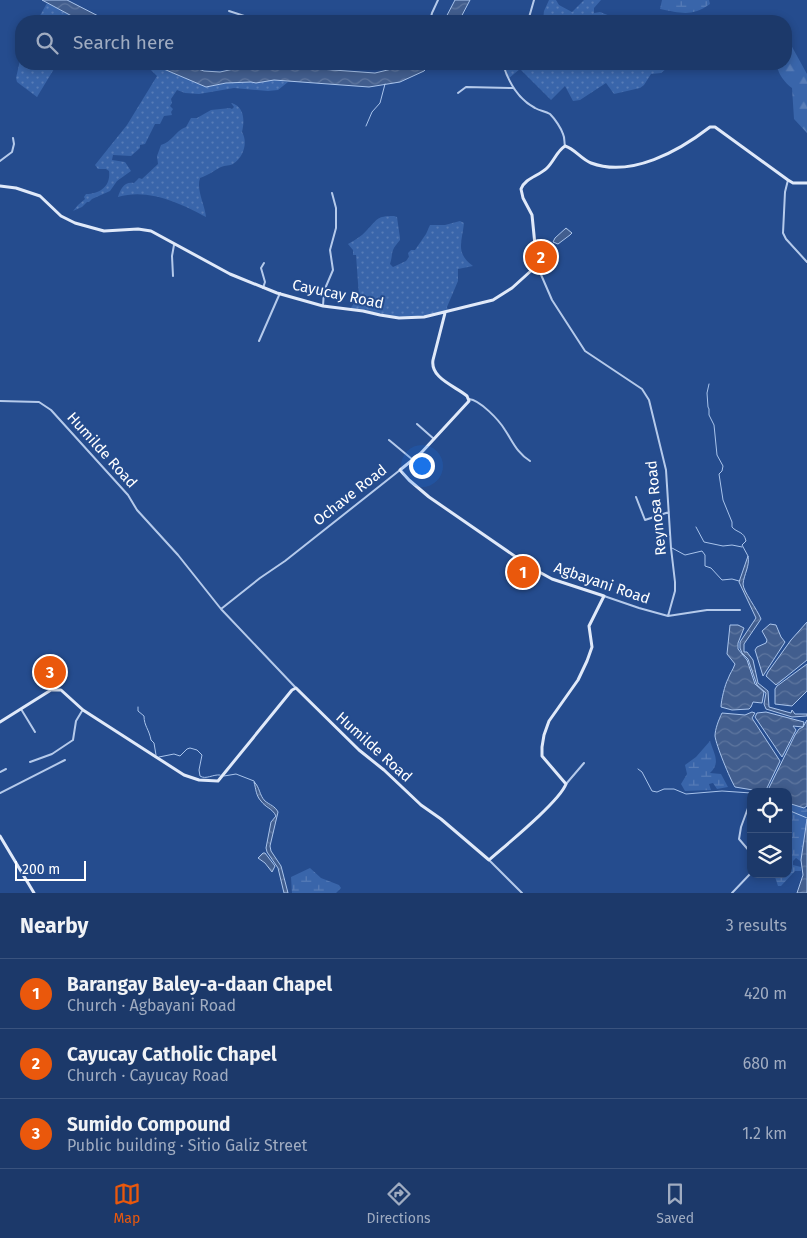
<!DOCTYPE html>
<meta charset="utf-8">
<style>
body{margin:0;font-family:"Fira Sans",sans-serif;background:#294472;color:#f1f3f6}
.controls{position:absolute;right:15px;bottom:15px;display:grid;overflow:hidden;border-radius:10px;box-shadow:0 2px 8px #0003}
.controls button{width:45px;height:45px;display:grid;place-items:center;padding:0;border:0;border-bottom:1px solid #3a537e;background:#1c396a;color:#f1f3f6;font:25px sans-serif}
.scale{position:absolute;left:15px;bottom:12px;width:71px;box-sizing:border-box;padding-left:5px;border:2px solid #fff;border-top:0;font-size:14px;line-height:18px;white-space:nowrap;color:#fff;-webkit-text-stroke:4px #254c8e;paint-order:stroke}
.you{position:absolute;left:421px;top:465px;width:18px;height:18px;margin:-12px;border:4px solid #fff;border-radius:50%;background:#1a73e8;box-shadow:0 0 0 8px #1a73e833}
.badge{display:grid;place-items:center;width:32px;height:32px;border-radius:50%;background:#ea580c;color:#fff;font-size:16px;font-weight:700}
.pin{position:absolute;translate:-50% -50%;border:2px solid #fff;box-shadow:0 1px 5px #0006}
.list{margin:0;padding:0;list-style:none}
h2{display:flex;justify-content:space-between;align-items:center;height:65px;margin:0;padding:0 20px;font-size:21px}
h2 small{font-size:16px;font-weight:400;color:#a0acc1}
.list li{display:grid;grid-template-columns:32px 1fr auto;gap:15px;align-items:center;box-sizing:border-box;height:70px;padding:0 20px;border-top:1px solid #3a537e}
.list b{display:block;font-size:19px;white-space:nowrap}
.list p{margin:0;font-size:16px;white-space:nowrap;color:#a0acc1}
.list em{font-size:16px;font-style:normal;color:#a0acc1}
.icon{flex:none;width:28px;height:28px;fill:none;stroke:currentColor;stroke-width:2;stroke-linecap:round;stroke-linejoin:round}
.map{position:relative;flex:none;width:807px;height:893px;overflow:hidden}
.search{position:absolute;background:#1c396a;box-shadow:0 2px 8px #0003;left:15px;right:15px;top:15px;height:55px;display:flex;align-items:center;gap:12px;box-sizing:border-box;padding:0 18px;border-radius:20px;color:#a0acc1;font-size:19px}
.sheet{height:275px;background:#1c396a}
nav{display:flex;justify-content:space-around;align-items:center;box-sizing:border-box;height:70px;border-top:1px solid #3a537e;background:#1c396a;font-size:14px;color:#a0acc1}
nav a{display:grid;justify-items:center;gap:2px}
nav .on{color:#ea580c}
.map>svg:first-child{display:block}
</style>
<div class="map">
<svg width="807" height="893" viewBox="0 0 807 893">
<defs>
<pattern id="grass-dots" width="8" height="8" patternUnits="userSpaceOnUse" patternTransform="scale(1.25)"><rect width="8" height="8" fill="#3965aa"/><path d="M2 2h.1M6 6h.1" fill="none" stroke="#577cb7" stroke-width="1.8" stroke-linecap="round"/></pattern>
<pattern id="forest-firs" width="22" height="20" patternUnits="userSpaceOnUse" patternTransform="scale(1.25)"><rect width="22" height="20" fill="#3965aa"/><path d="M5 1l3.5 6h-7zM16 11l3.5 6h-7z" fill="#577cb7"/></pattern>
<pattern id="wetland-marsh" width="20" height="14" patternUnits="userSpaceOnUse" patternTransform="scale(1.25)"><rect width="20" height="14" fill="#3965aa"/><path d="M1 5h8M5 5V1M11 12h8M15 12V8" fill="none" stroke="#577cb7"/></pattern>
<pattern id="water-waves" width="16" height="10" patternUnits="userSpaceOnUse" patternTransform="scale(1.25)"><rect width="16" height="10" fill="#425e8e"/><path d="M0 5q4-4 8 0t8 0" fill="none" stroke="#5e769f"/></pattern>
</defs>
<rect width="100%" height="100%" fill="#254c8e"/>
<!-- grass -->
<path fill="url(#grass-dots)" d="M549 0H556L559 5 572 12 584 0H601L594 8V13L600 12 610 16V17L626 21H543L544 11Z
M47 3 81 21H37Z
M655 15 683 18V21H643Z
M21 56V64H57L37 97 17 82 16 78Z
M145 64H152L206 87 226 83 252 82 256 83 274 80 288 82 278 90 268 91 234 88 199 94 185 93 177 90 171 99 172 103 170 106 173 109 171 112 172 115 164 116 160 124H155L145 144 140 145V148L131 156 113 155 112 160 125 162 131 171 117 181 110 191 92 199 89 202H87L82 207 73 211 78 205 85 199 84 197 86 194C100 194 111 186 109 171L106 169H98L95 165 127 125 157 76Z
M504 64H672L661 73 651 74 644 85 640 88 614 94 606 83 580 100 573 101 565 86 551 100 520 69 509 78Z
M231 103C244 106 245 120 242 132 248 142 244 157 233 164 230 166 225 165 221 167 213 171 209 175 200 178 196 190 205 205 206 217 180 203 148 188 118 197 120 190 124 181 134 183L139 178 142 179 158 164 157 156 161 145C172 142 175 131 186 127L191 118H197L211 110 230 108 232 109 234 107Z
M394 216 397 217 400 238V240C389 253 394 251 390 264L393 267 406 261 409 257 408 253 411 250H415L426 234 430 225H445L460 221 464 223C462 242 455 253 473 266L458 269V281L447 307 448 312C407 324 388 315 349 310L359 297 356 255H353V250L348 244C355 240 362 236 367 230 378 219 376 216 394 216Z"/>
<!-- forest -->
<path fill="url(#forest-firs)" d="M786 33 791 45 807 74V133L794 119 792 88C785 83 777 73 777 64H786Z"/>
<!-- wetland -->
<path fill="url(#wetland-marsh)" d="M662 0H709L710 4C692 17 681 13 660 9Z
M710 741C714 754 721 763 710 773L721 774 728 787 717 789 713 783 709 784 711 790 685 791 681 784 687 774 685 765 696 757Z
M788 803 807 809V866L796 858 793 861V865L801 867V871H795L781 886H778L774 874H788Z
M310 868 321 878 339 885 341 888 336 893H292L291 877Z"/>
<!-- water -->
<path fill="url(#water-waves)" stroke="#a9c4ec" d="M42 0H67L108 21H81Z
M455 0H470L459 21H444Z
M152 64H183L204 71 220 72 252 65H264L375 73 396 68 405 64H431L424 71 400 82 369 87 274 80 256 83 251 82 226 83 206 87Z
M566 228 572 233 570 235 558 244 553 242 555 238Z
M748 556C750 566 744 574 743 584 743 591 757 609 761 619L744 644V652H747L753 660 758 683 768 691 769 707 791 713 792 710 795 714H807V716L792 717 766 709 764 704 766 693 757 685 748 659 742 653 740 648V642L756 618 739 582Z
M807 622V660L776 685 766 676 768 672 791 640Z
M770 624 776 625 781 637 785 642 763 676 755 650 757 647 766 643 767 640 762 631Z
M730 625H738L744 628 738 643V649L747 660 755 684 764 692 762 703 753 702 751 707 749 709 732 710 721 707C721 701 725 684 728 679 730 673 733 670 735 664L727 654Z
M807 664V691L792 706 775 704V689L777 686Z
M752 712 755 713 752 718 780 761 765 792 735 787C730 779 716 745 715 736 715 729 719 719 722 713L745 715Z
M766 712 804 722 803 727 793 726 796 730 782 757 755 717 757 713Z
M807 720V806L804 808 788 803V792H767L795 735 799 729 803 727Z
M254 782C260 787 259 795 265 801 270 805 275 806 278 812L270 846 271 851 281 866 288 893H284L278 868 267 852 266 848 271 822 276 816C272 808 266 808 261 801 256 796 256 789 254 782Z
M807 819V893H797L803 875 801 860Z
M263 853H265L275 866 272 872 265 863 258 858Z"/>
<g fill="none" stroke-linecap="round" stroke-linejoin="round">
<!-- stream -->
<path stroke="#a9c4ec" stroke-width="1" d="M366 126 372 112 380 103 385 84
M709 384 707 393 708 407 709 409V415L714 425 717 455 723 466 722 471 719 474 723 500 732 522V527C737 533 744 531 746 541L742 545 748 556
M696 527 704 542 723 546 732 545 742 547
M672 548 685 555 702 551 705 555V566L711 568 722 580 732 579 739 581
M138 707V711L144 716C144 726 149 729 151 740L154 743 156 755
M159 757 174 754 180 756 187 749 190 748 197 750 202 755 199 770 200 776C206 780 213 774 220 775
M638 769 642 772 652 791 657 792 664 789H674L686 794 722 791 751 793
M224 776 236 774 254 781 255 783
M788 810 807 818"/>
<!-- street -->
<path stroke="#b5caeb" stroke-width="2" d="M229 11 260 21
M430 21 432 13 438 0
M528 21 534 0
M503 64C508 81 518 99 535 108 540 111 545 111 550 114 555 119 561 128 563 134 565 138 564 142 565 146
M458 93 466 87 513 88
M0 161 12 152 14 144 13 138
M788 180 785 192 783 233 786 239 807 262
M533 269 539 270 552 300 585 351 642 389 649 400 666 470 671 548 675 582V591L668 616
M173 276 172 256 174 245
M263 288 265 282 261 268 264 263
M323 306 324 291 333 270 330 250 336 228V208L332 193
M259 341 280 293
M469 399C480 400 499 420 505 430 513 442 517 453 530 461
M0 401 39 402 51 410 128 495 137 510 178 555 221 609 296 688
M417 424 434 439
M389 440 413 460
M636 497 645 520 669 512
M604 596 639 608 668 616 707 610H740
M221 609 260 578 285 561 400 470
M21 709 35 732
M30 762 52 754 73 740 76 721 82 711
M0 772 6 769
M566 784 584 763
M0 793 65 760
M748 808 741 827 739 839 751 853
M490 861 522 893
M732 893 751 873"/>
<!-- secondary -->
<path stroke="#e0e9f9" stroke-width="3" d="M0 186 16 188 40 196 61 216 75 223 104 231 138 229 151 231 230 274 277 293 323 306 363 311 380 315 399 318 424 317 493 300 512 288 533 269 535 262V245L532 215 523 198 521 189C525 178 539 176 547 168 554 161 557 151 565 146 575 149 581 159 591 163 631 178 679 151 710 127H715L788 180 793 183H807
M0 722 51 690H61L83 710 184 775 199 780 218 781 292 690 296 688 359 750 384 770 421 805 441 819 489 860C506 845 559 802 566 784L542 756V747L544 735 549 721 578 680 587 661 592 647 589 626 604 596 552 579 532 568 429 497 409 480 400 470 421 453 469 401 467 396C455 386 430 378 433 360L445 313
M0 836 34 893"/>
</g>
<g text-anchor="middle" stroke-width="4" stroke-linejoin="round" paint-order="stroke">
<!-- street labels -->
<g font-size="15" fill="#fff" stroke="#254c8e">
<text transform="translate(338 294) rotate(12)" y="5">Cayucay Road</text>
<text transform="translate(102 450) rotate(48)" y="5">Humilde Road</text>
<text transform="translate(350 495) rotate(-38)" y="5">Ochave Road</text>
<text transform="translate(656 508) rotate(-96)" y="5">Reynosa Road</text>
<text transform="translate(602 583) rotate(19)" y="5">Agbayani Road</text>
<text transform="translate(374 747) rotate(42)" y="5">Humilde Road</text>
</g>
</g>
</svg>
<div class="controls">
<button><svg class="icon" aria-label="locate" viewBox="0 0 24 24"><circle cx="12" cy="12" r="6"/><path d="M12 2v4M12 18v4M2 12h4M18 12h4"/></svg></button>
<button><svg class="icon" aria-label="layers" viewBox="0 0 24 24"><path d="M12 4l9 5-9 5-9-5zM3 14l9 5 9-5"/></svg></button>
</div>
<div class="scale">200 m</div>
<div class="you"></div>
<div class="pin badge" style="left:523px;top:572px">1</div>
<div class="pin badge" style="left:541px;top:257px">2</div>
<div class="pin badge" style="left:50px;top:672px">3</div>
<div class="search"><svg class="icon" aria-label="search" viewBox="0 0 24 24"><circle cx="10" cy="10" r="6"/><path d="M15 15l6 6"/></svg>Search here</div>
</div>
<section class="sheet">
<h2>Nearby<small>3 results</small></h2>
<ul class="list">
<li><span class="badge">1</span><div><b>Barangay Baley-a-daan Chapel</b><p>Church · Agbayani Road</p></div><em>420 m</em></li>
<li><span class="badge">2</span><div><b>Cayucay Catholic Chapel</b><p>Church · Cayucay Road</p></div><em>680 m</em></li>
<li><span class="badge">3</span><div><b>Sumido Compound</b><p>Public building · Sitio Galiz Street</p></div><em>1.2 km</em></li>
</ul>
</section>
<nav>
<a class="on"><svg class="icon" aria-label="map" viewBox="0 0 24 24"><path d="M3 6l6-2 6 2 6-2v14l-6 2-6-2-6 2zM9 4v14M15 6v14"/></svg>Map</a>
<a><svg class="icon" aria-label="directions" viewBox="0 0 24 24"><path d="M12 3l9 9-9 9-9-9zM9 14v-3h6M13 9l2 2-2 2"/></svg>Directions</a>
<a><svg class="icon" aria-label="saved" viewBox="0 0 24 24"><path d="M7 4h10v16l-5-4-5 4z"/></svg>Saved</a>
</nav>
